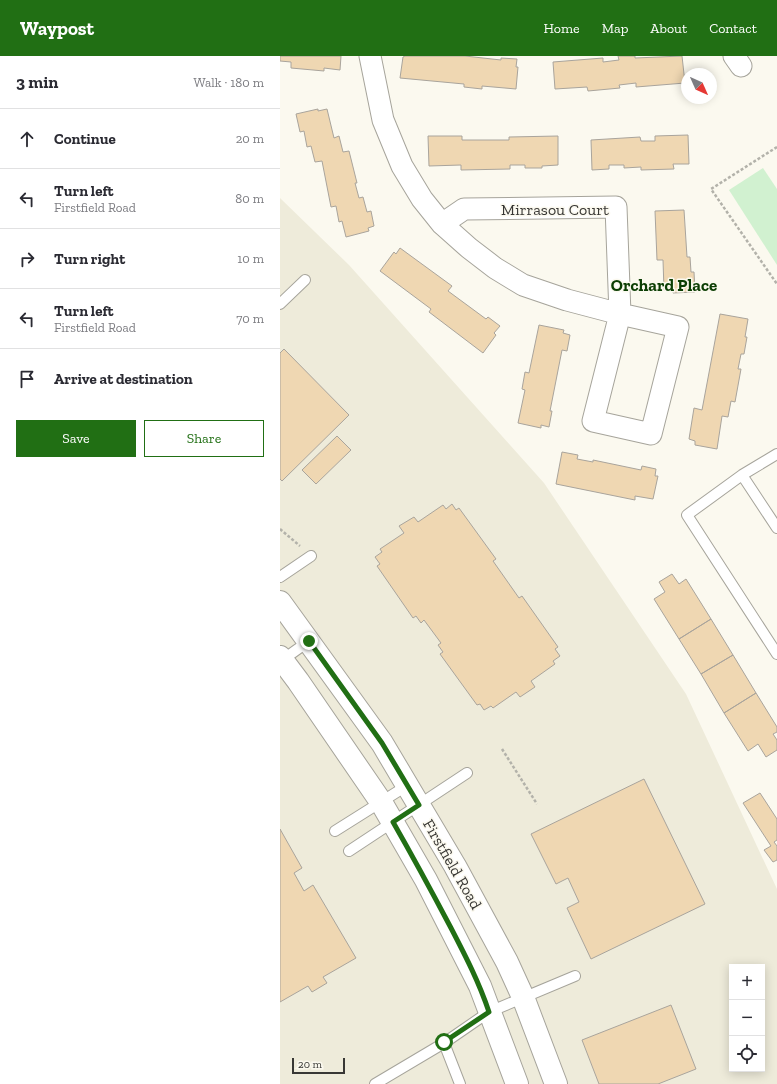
<!DOCTYPE html>
<meta charset="utf-8">
<style>
body{margin:0;font-family:"Zilla Slab",serif;background:#f2f2f3;color:#2b2b33}
.controls{position:absolute;right:12px;bottom:12px;display:grid;overflow:hidden;border-radius:0px;box-shadow:0 2px 10px #0003}
.controls button{width:36px;height:36px;display:grid;place-items:center;padding:0;border:0;border-bottom:1px solid #e1e1e2;background:#fff;color:#2b2b33;font:20px sans-serif}
.compass{position:absolute;left:401px;top:12px;width:36px;height:36px;border-radius:50%;background:#fff;box-shadow:0 2px 10px #0003;rotate:135deg}
.scale{position:absolute;left:12px;bottom:10px;width:53px;box-sizing:border-box;padding-left:4px;border:2px solid #383734;border-top:0;font-size:11px;line-height:14px;white-space:nowrap;color:#383734;-webkit-text-stroke:3px #fbf9ef;paint-order:stroke}
.stop{position:absolute;width:12px;height:12px;margin:-9px;border:3px solid #216f14;border-radius:50%;background:#fff}
.stop.end{background:#216f14;border-color:#fff;box-shadow:0 1px 4px #0008}
.list{margin:0;padding:0;list-style:none}
h2{display:flex;justify-content:space-between;align-items:center;height:52px;margin:0;padding:0 16px;font-size:17px}
h2 small{font-size:13px;font-weight:400;color:#7c7c81}
.list li{display:grid;grid-template-columns:26px 1fr auto;gap:12px;align-items:center;box-sizing:border-box;height:60px;padding:0 16px;border-top:1px solid #e1e1e2}
.list b{display:block;font-size:15px;white-space:nowrap}
.list p{margin:0;font-size:13px;white-space:nowrap;color:#7c7c81}
.list em{font-size:13px;font-style:normal;color:#7c7c81}
.actions{display:flex;gap:8px;padding:12px 16px}
.actions a{flex:1;padding:9px 0;border:1px solid #216f14;border-radius:0px;text-align:center;font-size:14px;color:#216f14}
.actions .main{background:#216f14;color:#fff}
.icon{flex:none;width:22px;height:22px;fill:none;stroke:currentColor;stroke-width:2;stroke-linecap:round;stroke-linejoin:round}
.map{position:relative;flex:none;width:497px;height:1028px;overflow:hidden}
header{display:flex;align-items:center;gap:24px;box-sizing:border-box;height:56px;padding:0 20px;background:#216f14;color:#fff}
header strong{font-size:19px}
nav{display:flex;gap:22px;margin-inline-start:auto;font-size:14px}
main{display:flex}
aside{flex:1;background:#fff}
.map>svg:first-child{display:block}
</style>
<header>
<strong>Waypost</strong>
<nav><a>Home</a><a>Map</a><a>About</a><a>Contact</a></nav>
</header>
<main>
<aside>
<h2>3 min<small>Walk · 180 m</small></h2>
<ul class="list">
<li><svg class="icon" aria-label="ahead" viewBox="0 0 24 24"><path d="M12 20V5M6 11l6-6 6 6"/></svg><div><b>Continue</b></div><em>20 m</em></li>
<li><svg class="icon" aria-label="left" viewBox="0 0 24 24"><path d="M17 20v-9H6M10 6l-5 5 5 5"/></svg><div><b>Turn left</b><p>Firstfield Road</p></div><em>80 m</em></li>
<li><svg class="icon" aria-label="right" viewBox="0 0 24 24"><path d="M7 20v-9h11M14 6l5 5-5 5"/></svg><div><b>Turn right</b></div><em>10 m</em></li>
<li><svg class="icon" aria-label="left" viewBox="0 0 24 24"><path d="M17 20v-9H6M10 6l-5 5 5 5"/></svg><div><b>Turn left</b><p>Firstfield Road</p></div><em>70 m</em></li>
<li><svg class="icon" aria-label="arrive" viewBox="0 0 24 24"><path d="M6 21V4h12l-3 4 3 4H6"/></svg><div><b>Arrive at destination</b></div></li>
</ul>
<div class="actions"><a class="main">Save</a><a>Share</a></div>
</aside>
<div class="map">
<svg width="497" height="1028" viewBox="0 0 497 1028">
<rect width="100%" height="100%" fill="#fbf9ef"/>
<!-- built -->
<path fill="#eeebda" fill-rule="evenodd" d="M0 142 69 209 264 427 406 638 497 833V1028H0ZM452 911H482V1013H452Z"/>
<!-- green -->
<path fill="#d1f1d0" d="M483 112 497 133V209L449 134Z"/>
<!-- building -->
<path fill="#efd7b2" stroke="#a9a49c" d="M0 0H61L60 14 44 12V15L11 12V6L0 5Z
M125 0H185L221 4V2L237 3 236 11H238L236 33 202 30V33L184 31V28L120 22 123 1Z
M338 0H355V2L402 0 405 27 356 31V27L339 29 340 32 308 35 307 31 275 33 273 6 323 2V6L339 4Z
M38 53V55L47 53 54 82 59 80 63 96 69 95 77 127H75L79 142 83 141 87 156 91 155 94 170 88 172 89 175 66 181 62 165 59 166 56 150 51 151 42 105 35 106 31 90 27 91 24 75 20 76 16 58Z
M408 79 409 108H393L394 113 361 114V111L344 112V109H329V113L312 114 311 84 360 81 361 85H375V80Z
M148 80H182V84H229V81L278 80V109L262 110V112H245V109H230V113L181 114V109L149 110Z
M404 154 407 201H410L411 216H414L415 236 393 237V234H384L383 204H377L375 155Z
M120 192 172 230 168 235 206 263 208 261 220 270 214 277 216 279 203 297 149 256 151 253 100 215 114 196 116 198Z
M440 258 468 263 465 281H467L464 298H461L458 313H461L455 346 451 345 448 361 442 360 437 393 415 389V385L409 383 414 352 422 354Z
M259 269 284 274 283 277 290 279 287 295 282 294 270 355H272L269 371 261 369V372L238 367 245 334 242 333 245 316 249 317Z
M4 293 69 359 2 425 0 423V297Z
M57 380 71 394 36 428 22 414Z
M282 396 298 399 297 403 313 406V404L361 414 362 410 376 413 375 420H378L373 443 355 440V444L276 428Z
M172 448 176 454 179 452 216 503 213 505 239 542 242 540 278 591 275 593 280 600 273 605 275 608 251 625 255 631 240 641 236 636 213 652 211 650 204 654 200 648 197 649 160 598 163 596 158 589 161 587 144 564 141 567 136 560 133 562 97 510 100 508 95 501 102 496 100 493 124 477 119 470 134 461 138 466 163 449 166 453Z
M392 518 399 528 406 523 431 563 399 583 374 543 385 536 379 526Z
M431 563 453 599 421 618 399 583Z
M453 599 476 637 444 657 421 618Z
M476 637 497 671V676L493 678 497 684V694L486 701 478 688 468 695 444 657Z
M364 723 425 848 311 903 287 852 299 846 288 822 276 828 251 778Z
M480 737 497 763V784L494 786 497 790V804L493 806 484 794 491 790 463 747Z
M0 773 22 812 14 817 24 835 33 829 76 902 43 921 47 927 32 936 28 930 0 946Z
M391 949 416 1013 378 1028H319L302 984Z"/>
<g fill="none" stroke-linecap="round" stroke-linejoin="round">
<!-- lane casing -->
<g stroke="#a6a49b" stroke-width="12">
<path id="lane" d="M0 248 25 224
M497 398 462 419 407 459 497 598
M462 419 497 472
M0 521 31 500
M1 605 29 585
M55 775 128 729
M69 795 187 717
M164 987 180 1028
M95 1028 164 987 209 956 295 920"/>
</g>
<!-- street casing -->
<g stroke="#a6a49b" stroke-width="23">
<path id="street" d="M90 0 103 64 122 110 142 143 162 168 189 192 215 212 243 229 287 244 340 258 336 151 184 153 162 168
M454 0 461 10
M340 258 398 271 371 378 313 365Z"/>
</g>
<!-- secondary casing -->
<g stroke="#a6a49b" stroke-width="24">
<path id="secondary" d="M0 546 102 687 175 810 227 906 243 941 276 1028
M0 601 18 625 101 746 146 824 200 930 237 1028"/>
</g>
<!-- path -->
<path stroke="#b3b2aa" stroke-width="2.5" stroke-dasharray="3 2" stroke-linecap="butt" d="M497 91 431 133 497 228
M0 473 20 490
M222 693 257 748"/>
<!-- lane -->
<use href="#lane" stroke="#fff" stroke-width="10"/>
<!-- street -->
<use href="#street" stroke="#fff" stroke-width="21"/>
<!-- secondary -->
<use href="#secondary" stroke="#fff" stroke-width="22"/>
</g>
<g fill="none" stroke-linecap="round" stroke-linejoin="round">
<!-- route -->
<path stroke="#216f14" stroke-width="5" d="M29 585 102 687 139 749 113 766C133 801 152 836 171 872 185 899 199 926 209 956L164 986"/>
</g>
<g text-anchor="middle" stroke-width="3" stroke-linejoin="round" paint-order="stroke">
<!-- street labels -->
<g font-size="16" fill="#383734" stroke="#fbf9ef">
<text x="275" y="159">Mirrasou Court</text>
<text transform="translate(173 808) rotate(60)" y="6">Firstfield Road</text>
</g>
<!-- neighbourhood labels -->
<g font-size="17" font-weight="bold" fill="#0c3e04" stroke="#fbf9ef">
<text x="384" y="235">Orchard Place</text>
</g>
</g>
</svg>
<div class="controls">
<button>+</button>
<button>−</button>
<button><svg class="icon" aria-label="locate" viewBox="0 0 24 24"><circle cx="12" cy="12" r="6"/><path d="M12 2v4M12 18v4M2 12h4M18 12h4"/></svg></button>
</div>
<svg class="compass" viewBox="-18 -18 36 36"><path d="M0-13l5 13h-10z" fill="#e53935"/><path d="M0 13l5-13h-10z" fill="#7c7c81"/></svg>
<div class="scale">20 m</div>
<div class="stop" style="left:164px;top:986px"></div>
<div class="stop end" style="left:29px;top:585px"></div>
</div>
</main>
